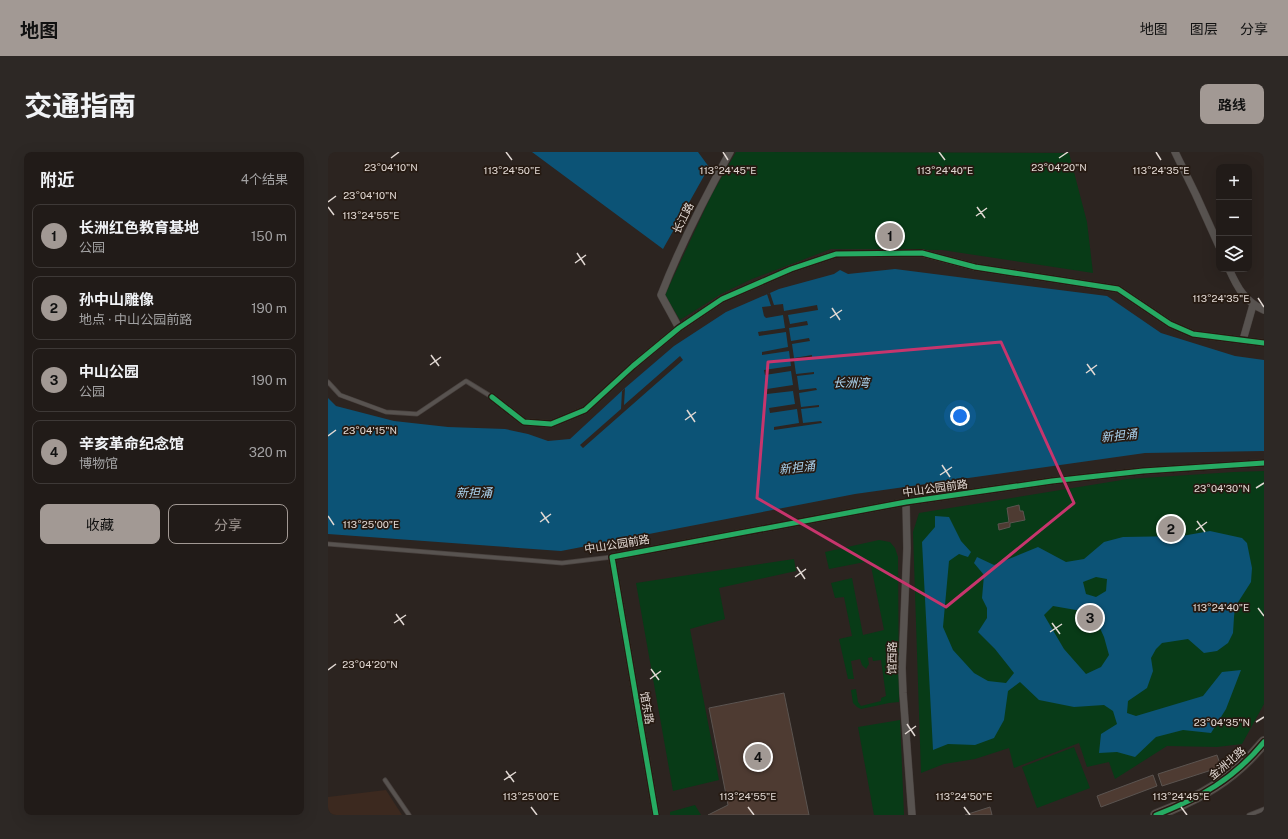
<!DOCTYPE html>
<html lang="zh">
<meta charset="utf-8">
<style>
body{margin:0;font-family:"Public Sans","Noto Sans SC",sans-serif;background:#2d2825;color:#f1f3f6}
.controls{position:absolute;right:12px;top:12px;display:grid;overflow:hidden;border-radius:8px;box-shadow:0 4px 16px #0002}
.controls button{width:36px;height:36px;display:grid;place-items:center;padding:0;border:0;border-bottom:1px solid #3e3937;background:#211b18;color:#f1f3f6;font:20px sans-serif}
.you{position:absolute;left:632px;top:264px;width:14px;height:14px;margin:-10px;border:3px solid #fff;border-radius:50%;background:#1a73e8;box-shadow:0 0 0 6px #1a73e833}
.badge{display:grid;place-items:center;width:26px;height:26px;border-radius:50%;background:#a29994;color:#111;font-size:13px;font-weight:700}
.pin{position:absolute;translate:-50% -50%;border:2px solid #fff;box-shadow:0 1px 4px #0006}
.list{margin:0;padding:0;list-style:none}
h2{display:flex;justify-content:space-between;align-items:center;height:52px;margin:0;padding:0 16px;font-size:17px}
h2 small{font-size:13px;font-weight:400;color:#a2a1a2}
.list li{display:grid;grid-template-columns:26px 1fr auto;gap:12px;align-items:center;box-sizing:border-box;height:64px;margin:0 8px 8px;padding:0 8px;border:1px solid #3e3937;border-radius:8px}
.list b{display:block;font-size:15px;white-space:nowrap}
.list p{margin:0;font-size:13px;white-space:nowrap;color:#a2a1a2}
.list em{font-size:13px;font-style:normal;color:#a2a1a2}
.actions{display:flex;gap:8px;padding:12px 16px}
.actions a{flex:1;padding:9px 0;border:1px solid #a29994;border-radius:8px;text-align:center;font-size:14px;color:#a29994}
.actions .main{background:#a29994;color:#111}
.icon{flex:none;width:22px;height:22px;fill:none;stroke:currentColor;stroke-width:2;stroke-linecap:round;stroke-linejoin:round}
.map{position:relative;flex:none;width:936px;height:663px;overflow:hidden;border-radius:8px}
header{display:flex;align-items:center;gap:24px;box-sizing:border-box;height:56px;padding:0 20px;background:#a29994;color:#111}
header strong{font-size:19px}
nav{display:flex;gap:22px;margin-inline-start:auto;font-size:14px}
.intro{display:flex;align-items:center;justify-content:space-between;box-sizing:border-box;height:96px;padding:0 24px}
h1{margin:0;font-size:28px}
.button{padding:10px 18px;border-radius:8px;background:#a29994;color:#111;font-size:14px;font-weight:700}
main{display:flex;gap:24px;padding:0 24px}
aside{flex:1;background:#211b18;border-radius:8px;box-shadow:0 4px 16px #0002}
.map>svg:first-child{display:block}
</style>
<header>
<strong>地图</strong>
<nav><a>地图</a><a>图层</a><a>分享</a></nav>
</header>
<div class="intro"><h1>交通指南</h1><a class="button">路线</a></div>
<main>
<aside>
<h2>附近<small>4个结果</small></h2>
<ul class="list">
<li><span class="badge">1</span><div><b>长洲红色教育基地</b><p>公园</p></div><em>150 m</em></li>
<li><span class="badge">2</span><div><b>孙中山雕像</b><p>地点 · 中山公园前路</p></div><em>190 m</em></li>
<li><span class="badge">3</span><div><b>中山公园</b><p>公园</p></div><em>190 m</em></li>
<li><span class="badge">4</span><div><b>辛亥革命纪念馆</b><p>博物馆</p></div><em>320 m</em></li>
</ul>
<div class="actions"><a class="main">收藏</a><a>分享</a></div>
</aside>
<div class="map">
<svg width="936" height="663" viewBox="0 0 936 663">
<rect width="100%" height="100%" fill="#2c2420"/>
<!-- built -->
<path fill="#3c291f" d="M58 638 74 663H0V645Z"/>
<!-- green -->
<path fill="#083b17" d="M408 0 741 1 759 70 765 121 614 98 503 97 424 127 393 142 352 168 337 143 383 44Z
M936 319V552L914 592 889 595 839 594 787 627 781 610 759 615 751 591 686 616 681 596 647 607 616 612 593 621 585 380 591 361 800 327 906 320Z
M551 388 562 390 567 396 570 405 571 550 561 551 533 557 529 555 525 551 523 538 528 537 530 550 533 554 553 549V546L558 544 553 508 545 509 544 505 540 506 541 512 538 517 534 513 532 507 523 509 526 527H520L511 487 524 484 516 445 507 446 503 431 524 426 535 483 556 478 542 409 501 417 497 400Z
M466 407 468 419 391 436 397 467 362 477 391 628 345 639 308 431Z
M572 568 576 663H546L530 575Z
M746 595 762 636 709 656 694 615Z
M367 653 373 663H342V660Z"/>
<!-- water -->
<path fill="#0c5376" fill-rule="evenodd" d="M204 0H370L381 15 335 97Z
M567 117 779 144 833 181 907 204 936 208V299L817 301 527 342 233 399 0 382V246L8 254 66 269 120 275 177 277 200 282 220 289 242 287 297 236 346 194 398 160 451 137 506 122 512 118 520 122Z
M607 364 621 365 633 389 643 400 640 405 631 402 621 409 615 475 625 498 646 521 660 529 678 531 686 521 667 497 650 480 659 466V456L654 446 656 423 646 411 649 405 666 413 710 395 738 410 756 407 776 390 795 385 854 384 882 379 914 386 919 391 924 416 923 430 907 455 906 465 905 481 900 491 889 499 876 501 860 487 834 491 828 497 823 506 825 519 819 536 800 549 799 561 808 564 875 544 894 520 913 518 898 557 883 581 855 578 828 585 807 605 789 600 771 601 773 582 789 572 785 559 776 553 746 555 711 548 692 530 680 539 676 568 666 586 647 593 620 592 605 598 594 390 607 375ZM768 425 779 427 778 439 768 445 758 442 755 430ZM725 454 765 461 776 485 781 503 773 515 758 522 736 497 716 463Z"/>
<!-- pier -->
<path fill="#2c2420" d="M442 141 446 153 455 152 456 159 489 153 490 158 460 163 462 172 479 169 480 173 461 176 463 189 481 186 482 189 464 192 466 206 484 203V205L466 208 468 222 486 220V222L469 224 471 238 488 236 489 238 471 241 473 255 491 253V255L473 257 475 271 493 269 494 271 446 278V275L471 271 469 257 442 261 441 256 467 252 465 239 439 242V237L465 233 463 219 437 223 436 218 463 214 461 199 434 203V200L460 195 458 180 431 184 430 180 457 176 455 163 438 166 436 164 434 155 443 154 439 142Z
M352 204 355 208 255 296 252 293 293 257 294 239 297 236 296 253Z"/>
<!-- building -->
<path fill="#4e3b32" stroke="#5b5450" d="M691 353 692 359H695L697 368 682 371V375L671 378 670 372 681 370 679 356Z
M456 541 481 663H380L400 653 381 556Z
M889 603 893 615 834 634 830 622Z
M825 623 829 634 773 655 769 644Z
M662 655 664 663H637Z"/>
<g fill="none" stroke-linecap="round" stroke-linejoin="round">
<!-- service casing -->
<g stroke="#49423f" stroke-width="5">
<path id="service" d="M0 230 12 243 58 260 89 262 138 229 164 245
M0 392 234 411 284 405
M57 628 81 663
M921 663 936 657"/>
</g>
<!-- minor casing -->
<g stroke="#49423f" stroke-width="8">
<path id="minor" d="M847 0 868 43 891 94
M901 117C909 135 917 150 936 158
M351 176 333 143C352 94 376 47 402 0
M915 188 925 153
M164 245 196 270 223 272 257 258 305 214 351 176 394 147 463 117 508 102 594 101 647 115 790 137 842 172 865 182 936 191
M578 350 579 396 574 516 575 541 584 663
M328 663 284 405 578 350 724 329 815 319 936 311"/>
</g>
<!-- secondary casing -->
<g stroke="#49423f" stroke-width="12">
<path id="secondary" d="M828 663C872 646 906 627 936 590"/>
</g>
<!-- service -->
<use href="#service" stroke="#585350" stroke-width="3.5"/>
<!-- minor -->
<use href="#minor" stroke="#585350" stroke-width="7"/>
<!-- secondary -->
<use href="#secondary" stroke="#5e5751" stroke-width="10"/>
<!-- cycleway casing -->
<g stroke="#261a12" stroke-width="8">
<path id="cycleway" d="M164 245 196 270 223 272 257 258 305 214 351 176 394 147 463 117 508 102 594 101 647 115 790 137 842 172 865 182 936 191
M328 663 284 405 578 350 724 329 815 319 936 311
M828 663C872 646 906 627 936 590"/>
</g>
<!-- cycleway -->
<use href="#cycleway" stroke="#26ab63" stroke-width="5"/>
</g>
<!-- marked area -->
<path fill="none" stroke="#c7356d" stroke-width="3" stroke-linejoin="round" d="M673 190 746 351 618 455 429 346 440 210Z"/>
<!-- ticks -->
<path fill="none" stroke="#e1d8d3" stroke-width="1.5" d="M178 0 184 8M395 0 400 8M611 0 617 8M828 0 833 8M63 6 71 0M731 6 740 0M0 50 8 44M0 55 6 63M649 55 657 66M648 64 659 56M249 101 257 113M247 111 258 103M930 146 936 155M504 156 512 168M502 166 514 158M103 203 111 214M759 212 767 223M102 213 113 205M758 221 769 213M359 258 367 270M357 268 368 260M0 284 8 278M614 313 622 325M612 323 624 315M928 336 936 331M213 360 221 371M0 364 6 373M869 369 877 380M212 370 223 362M868 378 879 370M469 415 477 427M467 425 478 417M930 456 936 464M68 462 76 473M66 471 78 463M724 471 732 482M722 480 734 472M323 517 331 528M0 518 8 512M322 527 333 519M928 570 936 565M579 572 587 584M577 582 588 574M178 619 186 630M176 628 188 620M203 655 209 663M420 655 426 663M636 655 642 663M853 655 859 663"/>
<g text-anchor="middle" stroke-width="3.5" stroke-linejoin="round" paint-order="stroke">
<!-- street labels -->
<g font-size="11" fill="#e1d8d3" stroke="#261a12">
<text transform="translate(355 66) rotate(-64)" y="4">长江路</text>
<text transform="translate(607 336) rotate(-8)" y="4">中山公园前路</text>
<text transform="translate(289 392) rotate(-9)" y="4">中山公园前路</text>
<text transform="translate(564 506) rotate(-89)" y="4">馆西路</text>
<text transform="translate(319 556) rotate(80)" y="4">馆东路</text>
<text transform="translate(899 611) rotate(-40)" y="4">金洲北路</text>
</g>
<!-- water labels -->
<g font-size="12" font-style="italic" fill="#acd5f1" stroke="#261a12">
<text x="523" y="235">长洲湾</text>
<text transform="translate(791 284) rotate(-6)" y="4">新担涌</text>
<text transform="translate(469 316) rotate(-6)" y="4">新担涌</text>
<text x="146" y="345">新担涌</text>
</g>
</g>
<g font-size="10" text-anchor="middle" fill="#e1d8d3" stroke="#261a12" stroke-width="3.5" stroke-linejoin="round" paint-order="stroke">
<text x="63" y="19">23°04'10"N</text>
<text x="731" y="19">23°04'20"N</text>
<text x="184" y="22">113°24'50"E</text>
<text x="400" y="22">113°24'45"E</text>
<text x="617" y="22">113°24'40"E</text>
<text x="833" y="22">113°24'35"E</text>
<text x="42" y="47">23°04'10"N</text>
<text x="43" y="67">113°24'55"E</text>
<text x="893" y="150">113°24'35"E</text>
<text x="42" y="282">23°04'15"N</text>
<text x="894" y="340">23°04'30"N</text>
<text x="43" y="376">113°25'00"E</text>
<text x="893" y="459">113°24'40"E</text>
<text x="42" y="516">23°04'20"N</text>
<text x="894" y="574">23°04'35"N</text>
<text x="203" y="648">113°25'00"E</text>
<text x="420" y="648">113°24'55"E</text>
<text x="636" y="648">113°24'50"E</text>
<text x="853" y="648">113°24'45"E</text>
</g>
</svg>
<div class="controls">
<button>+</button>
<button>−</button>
<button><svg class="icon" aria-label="layers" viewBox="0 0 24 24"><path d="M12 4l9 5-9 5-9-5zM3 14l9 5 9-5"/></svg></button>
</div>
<div class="you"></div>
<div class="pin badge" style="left:562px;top:84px">1</div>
<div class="pin badge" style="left:843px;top:377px">2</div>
<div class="pin badge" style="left:762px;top:466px">3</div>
<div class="pin badge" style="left:430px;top:605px">4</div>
</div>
</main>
